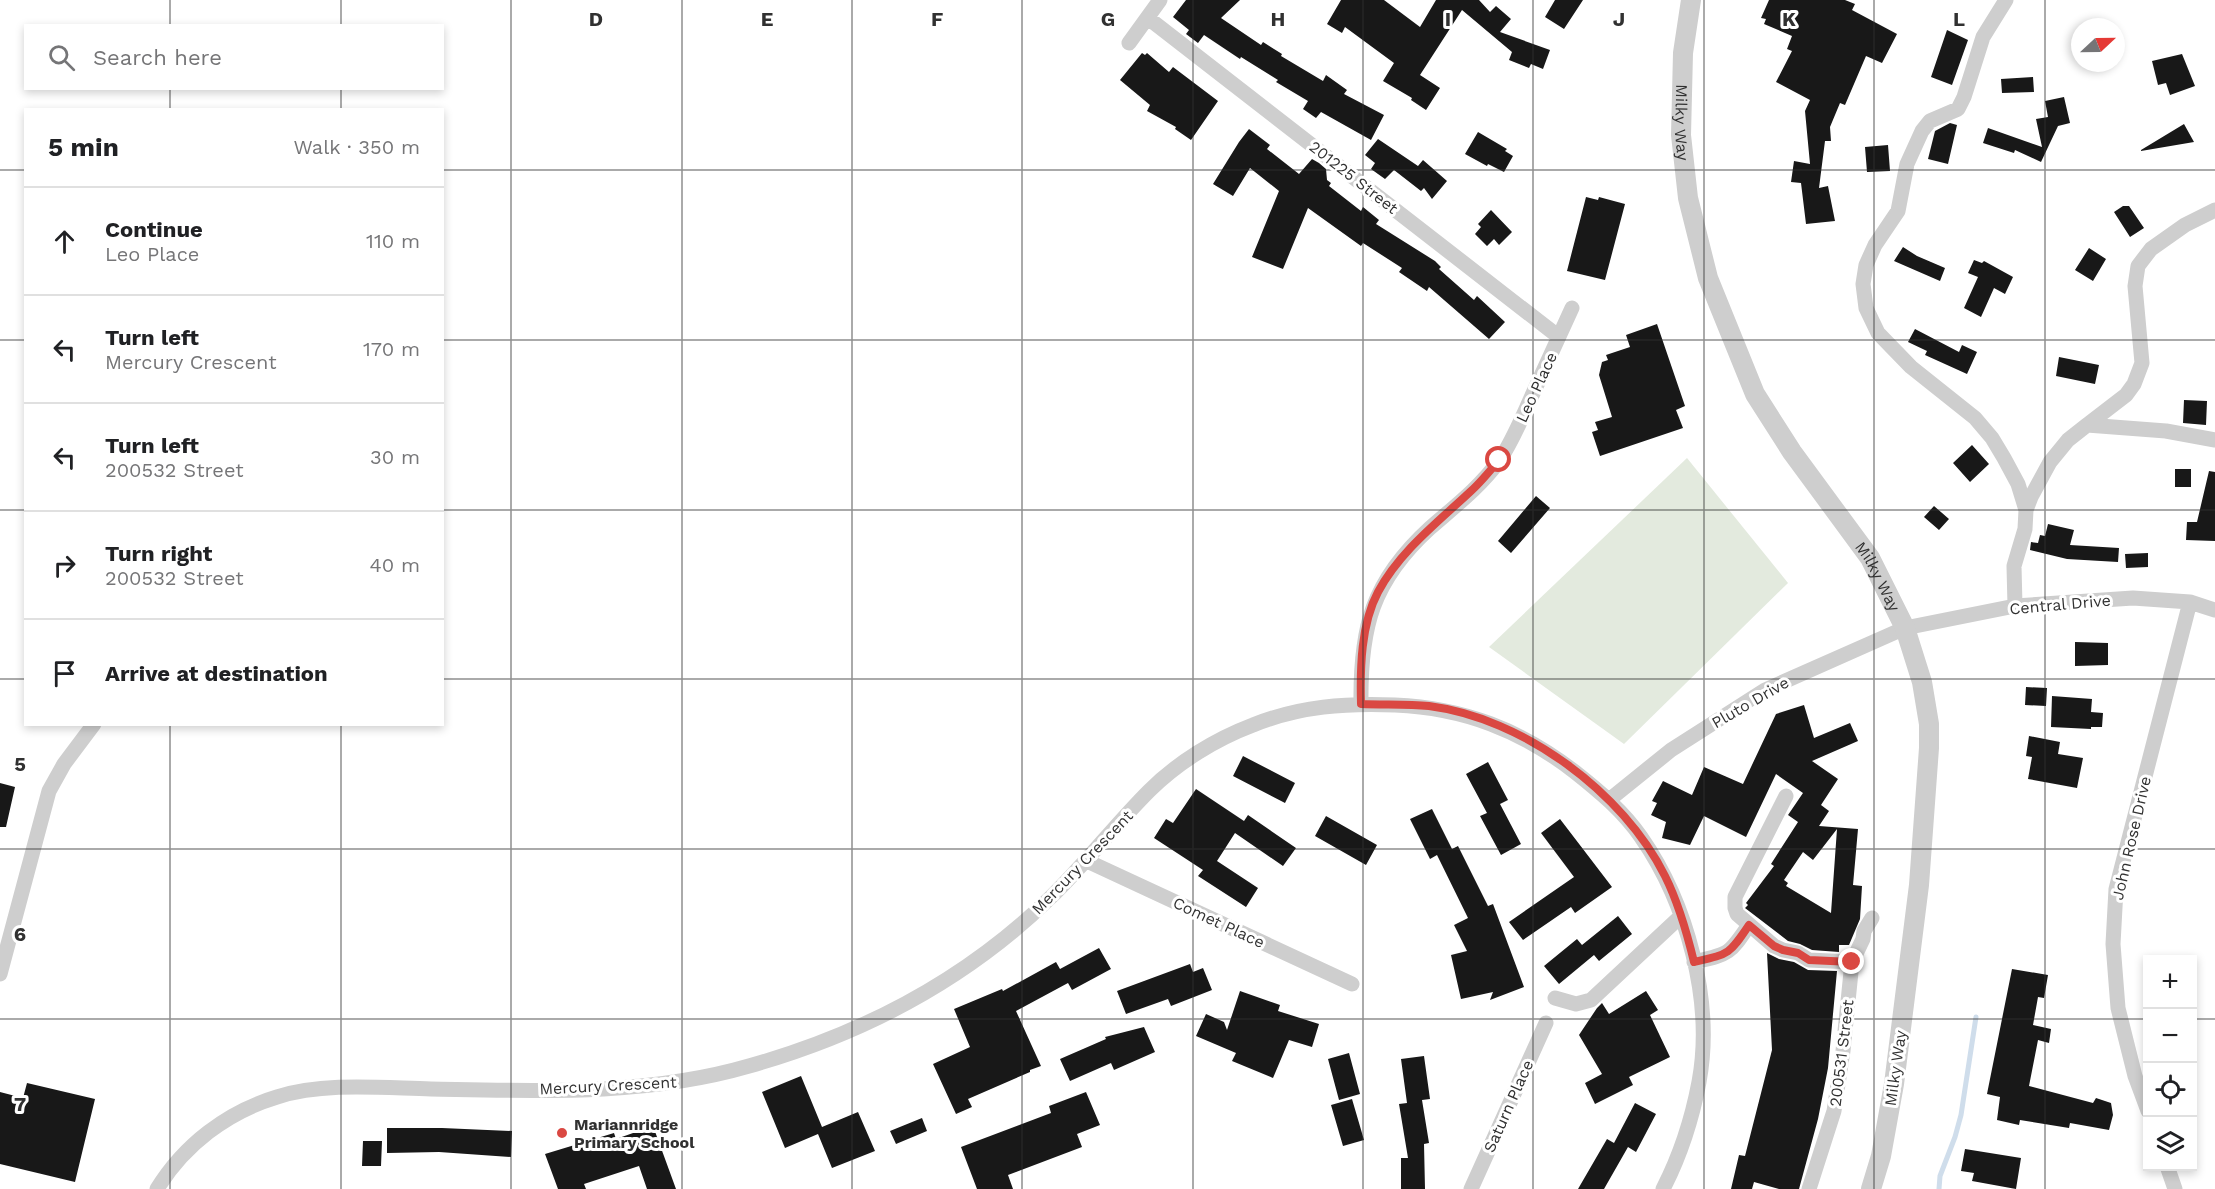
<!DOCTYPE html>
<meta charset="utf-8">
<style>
body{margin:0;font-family:"Work Sans",sans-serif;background:#f2f2f2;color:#202124}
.controls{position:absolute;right:18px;bottom:18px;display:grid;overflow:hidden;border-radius:0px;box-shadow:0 3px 9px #0003}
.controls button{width:54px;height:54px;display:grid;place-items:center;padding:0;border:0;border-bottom:2px solid #e0e0e0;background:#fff;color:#202124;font:30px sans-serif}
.compass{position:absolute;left:2071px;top:18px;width:54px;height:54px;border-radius:50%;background:#fff;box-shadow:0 3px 9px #0003;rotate:68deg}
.stop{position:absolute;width:18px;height:18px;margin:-14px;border:4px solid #da4842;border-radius:50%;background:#fff}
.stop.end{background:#da4842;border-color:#fff;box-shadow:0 2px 6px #0008}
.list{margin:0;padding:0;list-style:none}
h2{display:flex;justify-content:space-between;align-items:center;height:78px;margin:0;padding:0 24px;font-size:26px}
h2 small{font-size:20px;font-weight:400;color:#757577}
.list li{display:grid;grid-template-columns:39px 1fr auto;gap:18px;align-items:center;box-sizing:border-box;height:108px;padding:0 24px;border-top:2px solid #e0e0e0}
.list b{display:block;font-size:22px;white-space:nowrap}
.list p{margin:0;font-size:20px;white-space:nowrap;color:#757577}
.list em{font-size:20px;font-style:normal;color:#757577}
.icon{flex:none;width:33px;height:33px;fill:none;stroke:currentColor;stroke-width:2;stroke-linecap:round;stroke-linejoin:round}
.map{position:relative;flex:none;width:2215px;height:1189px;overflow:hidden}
.search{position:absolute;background:#fff;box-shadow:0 3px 9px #0003;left:24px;top:24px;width:420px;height:66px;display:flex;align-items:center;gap:15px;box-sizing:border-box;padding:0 21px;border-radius:0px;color:#757577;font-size:22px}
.panel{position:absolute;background:#fff;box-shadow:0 3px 9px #0003;left:24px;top:108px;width:420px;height:618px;border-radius:0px}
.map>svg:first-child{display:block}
</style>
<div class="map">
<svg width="2215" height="1189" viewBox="0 0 2215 1189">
<rect width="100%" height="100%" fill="#fff"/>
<!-- green -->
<path fill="#e3eade" d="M1687 458 1788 583 1624 744 1489 647Z"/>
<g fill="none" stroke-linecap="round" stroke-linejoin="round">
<!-- stream -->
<path stroke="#cfddeb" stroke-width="5" d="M1939 1189 1940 1176 1955 1137 1961 1115 1976 1017"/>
</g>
<!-- building -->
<path fill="#181818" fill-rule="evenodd" d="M1186 0H1240L1221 18 1261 45 1263 42 1282 54 1281 56 1323 81 1326 75 1347 90 1344 94 1384 115 1371 140 1321 112 1316 118 1303 109 1308 101 1276 82 1278 80 1241 57 1240 59 1204 35 1198 43 1186 34 1189 30 1173 17Z
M1341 0H1384L1420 27 1436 0H1479L1490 12 1496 6 1511 19 1500 32 1550 50 1543 69 1531 64 1529 68 1509 60 1512 52 1462 10 1420 75 1440 88 1426 110 1411 100 1412 98 1383 81 1394 63 1345 27 1342 33 1327 24Z
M1555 0H1583L1564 29 1545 17Z
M1769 0H1845L1855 4 1852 10 1897 34 1882 63 1866 56 1845 105 1840 103 1830 127 1831 141H1825L1819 188 1828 186 1835 221 1806 224 1801 183 1791 182 1794 161 1810 164 1805 111 1810 100 1776 82 1792 51 1787 49 1792 36 1764 24 1766 19 1761 18Z
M1947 30 1968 40 1952 85 1931 77Z
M1142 53 1145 55 1147 53 1169 72 1173 67 1218 101 1191 140 1175 129 1176 127 1147 111 1150 105 1120 80Z
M2182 54 2195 86 2170 95 2166 83 2158 85 2152 61Z
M2033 77 2034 92 2002 93 2001 79Z
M2064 97 2070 123 2058 126 2041 162 2015 150 2014 153 1983 143 1988 128 2042 147 2036 119 2048 117 2045 101Z
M1950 123 1957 125 1948 164 1928 159 1935 131Z
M2184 124 2194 142 2141 151V150Z
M1249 129 1270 145 1267 149 1299 174 1312 159 1319 163 1326 169 1327 180 1331 183 1329 186 1361 211 1363 207 1379 220 1376 224 1435 261 1441 267 1439 269 1474 300 1477 296 1505 322 1489 339 1429 287 1427 291 1399 272 1402 268 1363 243 1361 246 1308 208 1283 269 1252 257 1279 191 1250 168 1233 196 1213 184 1239 142Z
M1478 132 1507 149 1505 151 1513 156 1504 172 1488 164 1487 166 1465 154Z
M1378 139 1418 166 1423 160 1447 181 1432 199 1424 188 1421 191 1394 170 1385 179 1371 169 1375 163 1365 155Z
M1888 145 1890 171 1867 172 1865 147Z
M1586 197 1598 200 1599 197 1625 204 1605 280 1567 271Z
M2123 206H2129L2144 228 2130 237 2114 212Z
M1491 210 1512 232 1499 245 1494 239 1487 246 1475 234 1481 227 1478 224Z
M1903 247 1917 256 1945 268 1940 281 1894 261Z
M2089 248 2106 259 2093 281 2075 270Z
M1974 260 1982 263 1984 261 2013 277 2005 294 1994 288 1981 317 1964 308 1978 277 1968 273Z
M1657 324 1685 406 1676 410 1683 428 1600 456 1592 432 1598 430 1595 422 1612 417 1599 375 1602 362 1608 360 1606 355 1630 347 1626 335Z
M1915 329 1959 352 1962 345 1977 352 1967 374 1925 355 1927 351 1908 342Z
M2059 357 2099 365 2095 384 2056 376Z
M2184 400 2207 401 2206 425 2183 423Z
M1972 445 1989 464 1970 482 1953 463Z
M2175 469H2191V487H2175Z
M2209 471 2215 472V541L2186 540 2187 522H2197Z
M1536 496 1550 508 1511 553 1498 541Z
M1934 506 1949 519 1939 530 1924 517Z
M2048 524 2074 530 2070 545 2119 548 2118 562 2067 559 2030 550 2031 542 2038 543 2040 535 2045 536Z
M2148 553V567L2126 568 2125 554Z
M2075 642 2108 643V665L2075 666Z
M2026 687 2047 688 2046 706 2025 705Z
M2052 696 2092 699 2091 712 2103 713 2102 727H2091V729L2051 727Z
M1804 705 1814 738 1850 723 1858 741 1812 761 1838 779 1821 805 1829 811 1819 826 1858 829 1853 885 1862 886 1860 919 1849 945H1839V952L1812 950 1800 944 1788 941 1745 908 1748 905 1746 903 1774 866 1771 864 1798 822 1788 815 1803 793 1776 774 1746 837 1704 816 1690 845 1662 838 1666 822 1651 815 1657 803 1652 801 1663 781 1692 795 1704 767 1743 784 1776 714ZM1837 829 1831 913 1786 886 1788 883 1784 880 1803 852 1813 860Z
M2029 736 2060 742 2058 754 2083 758 2077 788 2028 779 2032 757 2026 756Z
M1243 756 1295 783 1285 803 1233 776Z
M1488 762 1508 800 1500 804 1521 844 1501 855 1480 816 1487 813 1466 774Z
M0 783 15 787 6 827H0Z
M1196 789 1244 821 1248 815 1296 848 1283 866 1235 833 1217 861 1258 888 1246 907 1198 876 1203 870 1154 838 1166 819 1173 823Z
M1432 809 1452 849 1458 846 1488 906 1493 904 1524 987 1490 1000 1493 992 1461 999 1451 955 1467 951 1454 925 1468 918 1437 855 1430 859 1410 819Z
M1326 816 1377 845 1366 865 1315 836Z
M1560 819 1612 887 1575 913 1571 907 1523 940 1509 922 1574 877 1541 833Z
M1618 916 1632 934 1599 961 1594 955 1559 984 1544 966 1577 939 1582 945Z
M1099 948 1111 969 1072 990 1068 983 1016 1011 1041 1066 1030 1070V1072L968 1099 972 1107 956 1114 933 1064 970 1047 954 1009 1002 989 1003 991 1056 962 1060 969Z
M1767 953 1779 959 1794 962 1808 970 1837 971 1828 1068 1818 1119 1799 1189H1779L1754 1182 1752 1189H1731L1739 1155 1745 1156 1772 1050Z
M1190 964 1193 972 1203 968 1212 990 1171 1006 1168 999 1126 1014 1117 991Z
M2012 969 2048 975 2044 998 2038 997 2033 1025 2051 1029 2049 1043 2038 1040 2029 1086 2093 1103 2096 1098 2111 1103 2113 1115 2109 1130 2070 1123 2069 1128 2020 1120 2019 1125 1997 1120 2000 1097 1987 1094Z
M1240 991 1280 1005 1278 1011 1319 1024 1312 1047 1289 1040 1273 1078 1232 1061 1236 1053 1196 1036 1206 1014 1224 1022 1227 1030Z
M1646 991 1658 1010 1650 1015 1670 1057 1629 1077 1633 1085 1595 1104 1585 1083 1602 1074 1579 1035 1597 1008 1602 1003 1609 1014Z
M1144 1027 1155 1052 1114 1070 1111 1063 1070 1081 1060 1059 1106 1039 1105 1037Z
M1349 1053 1360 1094 1339 1100 1328 1059Z
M1424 1056 1430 1099 1422 1100 1429 1143 1424 1144 1425 1189H1401V1158H1408L1399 1104 1407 1103 1401 1059Z
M801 1076 822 1127 858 1112 875 1151 832 1168 818 1134 785 1148 762 1092Z
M27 1083 95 1099 75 1182 0 1164V1092L23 1098Z
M1086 1092 1100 1125 1077 1134 1082 1147 1008 1175 1013 1189H977L961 1147 1051 1113 1049 1106Z
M1352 1099 1364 1140 1343 1146 1331 1105Z
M1635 1103 1656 1114 1636 1152 1628 1147 1604 1189H1578L1607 1139 1614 1143Z
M922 1118 927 1131 896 1144 890 1131Z
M653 1126 676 1189H647L639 1166 584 1184 586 1189H558L545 1154 614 1133 616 1139Z
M387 1128H442L512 1131 511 1157 439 1152 387 1153Z
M363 1141H382L381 1166H362Z
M1965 1149 2021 1158 2016 1189 1972 1181 1974 1173 1961 1171Z"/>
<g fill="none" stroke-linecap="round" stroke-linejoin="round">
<!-- minor -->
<path stroke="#cecece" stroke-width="15" d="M2006 0 1983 37 1964 97 1958 109 1930 121 1922 131 1907 164 1898 211 1875 245 1866 265 1863 284 1866 308 1878 333 1911 367 1975 418 1992 438 2004 458 2018 484 2026 510
M1148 18 1559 337
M1129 43 1160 0
M2087 425 2126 395 2134 384 2142 363 2135 286 2138 266 2151 249 2185 225 2215 210
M2015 606 2014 566 2025 529 2026 510 2031 497 2050 462 2068 440 2087 425 2166 431 2215 440
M1361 704C1360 627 1372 581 1430 528 1454 507 1480 487 1499 461 1512 442 1521 420 1530 400 1544 369 1558 339 1572 308
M1786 796 1735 897V908L1737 914 1774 946 1783 950 1798 953 1809 960 1852 962
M1609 800 1671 750 1765 690 1905 628 2015 606 2133 598 2190 602 2215 610
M1087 861 1352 984
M1694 962C1729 954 1729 955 1749 925
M0 974 49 791 64 764 94 724
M1555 998 1576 1004 1591 1000 1681 916
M2148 1111 2135 1076 2118 1008 2113 944 2116 889 2190 602
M2167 1166 2175 1189
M157 1189C184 1145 227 1112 277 1097 324 1082 382 1088 431 1089 537 1091 646 1096 749 1066 863 1034 966 980 1051 897 1086 863 1115 825 1149 791 1178 762 1216 739 1253 725 1300 706 1346 703 1395 705 1464 708 1521 730 1575 772 1599 791 1623 811 1641 837 1687 903 1714 1002 1699 1082 1692 1119 1680 1156 1663 1189
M1471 1189 1546 1023
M1809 1189 1834 1111 1843 1051 1852 962 1863 939 1864 931 1872 918"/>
<!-- tertiary -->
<path stroke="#cecece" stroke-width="20" id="s1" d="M1691 0 1683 53 1681 135 1688 198 1708 278 1755 394 1792 452 1870 558 1905 628 1922 682 1929 724V748L1919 885 1894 1084 1881 1156 1871 1189"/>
</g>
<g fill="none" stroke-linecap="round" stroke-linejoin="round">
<!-- route -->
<path stroke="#da4842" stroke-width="8" d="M1499 460C1490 471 1481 482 1471 491 1438 522 1400 551 1378 592 1361 624 1360 668 1361 704 1383 705 1407 704 1429 706 1523 718 1623 792 1665 876 1679 904 1687 933 1694 962 1729 954 1729 955 1749 925L1774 946 1783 950 1798 953 1809 960 1852 962"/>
</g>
<!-- grid -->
<path fill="none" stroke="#313131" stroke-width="1.5" stroke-opacity="0.55" d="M170 0V26M341 0V26M511 0V1189M682 0V1189M852 0V1189M1022 0V1189M1193 0V1189M1363 0V1189M1533 0V1189M1704 0V1189M1874 0V1189M2045 0V1189M170 88V110M341 88V110M0 170H26M442 170H2215M0 340H26M442 340H2215M0 510H26M442 510H2215M0 679H26M442 679H2215M170 724V1189M341 724V1189M0 849H2215M0 1019H2148M2192 1019H2215"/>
<!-- markers -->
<circle fill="#da4842" stroke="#fff" stroke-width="2" cx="562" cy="1133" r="6"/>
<g text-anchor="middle" stroke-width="6" stroke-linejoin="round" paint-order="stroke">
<!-- street labels -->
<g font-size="16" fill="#313131" stroke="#fff">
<text dy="6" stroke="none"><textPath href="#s1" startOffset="123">Milky Way</textPath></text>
<text transform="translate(1354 177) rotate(38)" y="6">201225 Street</text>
<text transform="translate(1536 387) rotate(-65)" y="6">Leo Place</text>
<text dy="6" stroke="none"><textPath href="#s1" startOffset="627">Milky Way</textPath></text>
<text transform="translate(2060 604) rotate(-5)" y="6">Central Drive</text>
<text transform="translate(1750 702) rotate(-30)" y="6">Pluto Drive</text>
<text transform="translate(2131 838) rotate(-77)" y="6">John Rose Drive</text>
<text transform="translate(1082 862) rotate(-46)" y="6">Mercury Crescent</text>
<text transform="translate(1219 922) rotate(25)" y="6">Comet Place</text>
<text transform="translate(1841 1053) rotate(-83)" y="6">200531 Street</text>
<text transform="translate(1895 1068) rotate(-82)" y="6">Milky Way</text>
<text transform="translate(608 1085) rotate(-3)" y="6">Mercury Crescent</text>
<text transform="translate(1508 1106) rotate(-66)" y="6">Saturn Place</text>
</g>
<!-- poi labels -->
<g font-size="16" font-weight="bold" fill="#313131" stroke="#fff" text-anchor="start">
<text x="574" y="1130">Mariannridge<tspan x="574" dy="18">Primary School</tspan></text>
</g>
</g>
<g font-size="20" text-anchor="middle" font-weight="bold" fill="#313131" stroke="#fff" stroke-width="6" stroke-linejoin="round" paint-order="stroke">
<text x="596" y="26">D</text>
<text x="767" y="26">E</text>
<text x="937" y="26">F</text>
<text x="1108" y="26">G</text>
<text x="1278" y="26">H</text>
<text x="1448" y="26">I</text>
<text x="1619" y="26">J</text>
<text x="1789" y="26">K</text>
<text x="1959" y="26">L</text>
<text x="20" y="771">5</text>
<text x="20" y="941">6</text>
<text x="20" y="1111">7</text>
</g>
</svg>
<div class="controls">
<button>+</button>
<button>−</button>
<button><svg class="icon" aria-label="locate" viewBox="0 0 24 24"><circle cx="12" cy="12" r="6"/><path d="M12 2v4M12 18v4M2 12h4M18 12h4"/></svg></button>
<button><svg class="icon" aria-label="layers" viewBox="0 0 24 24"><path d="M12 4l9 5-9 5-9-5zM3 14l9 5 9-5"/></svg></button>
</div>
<svg class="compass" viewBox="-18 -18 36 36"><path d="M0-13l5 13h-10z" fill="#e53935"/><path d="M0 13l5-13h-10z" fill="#757577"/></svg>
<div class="stop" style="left:1499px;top:460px"></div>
<div class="stop end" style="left:1852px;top:962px"></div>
<div class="search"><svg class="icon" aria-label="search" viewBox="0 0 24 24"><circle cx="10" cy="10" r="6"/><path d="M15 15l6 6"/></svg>Search here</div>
<section class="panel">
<h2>5 min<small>Walk · 350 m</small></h2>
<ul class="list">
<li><svg class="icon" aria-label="ahead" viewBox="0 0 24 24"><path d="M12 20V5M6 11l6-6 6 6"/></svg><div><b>Continue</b><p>Leo Place</p></div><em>110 m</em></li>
<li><svg class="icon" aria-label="left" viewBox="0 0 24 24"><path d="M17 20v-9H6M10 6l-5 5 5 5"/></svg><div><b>Turn left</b><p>Mercury Crescent</p></div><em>170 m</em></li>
<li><svg class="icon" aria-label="left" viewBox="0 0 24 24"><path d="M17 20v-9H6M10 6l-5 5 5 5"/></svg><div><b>Turn left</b><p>200532 Street</p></div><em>30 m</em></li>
<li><svg class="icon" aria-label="right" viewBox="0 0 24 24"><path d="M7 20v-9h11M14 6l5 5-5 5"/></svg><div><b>Turn right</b><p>200532 Street</p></div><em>40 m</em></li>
<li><svg class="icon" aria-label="arrive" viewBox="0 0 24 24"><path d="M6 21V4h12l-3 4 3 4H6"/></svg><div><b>Arrive at destination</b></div></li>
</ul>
</section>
</div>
